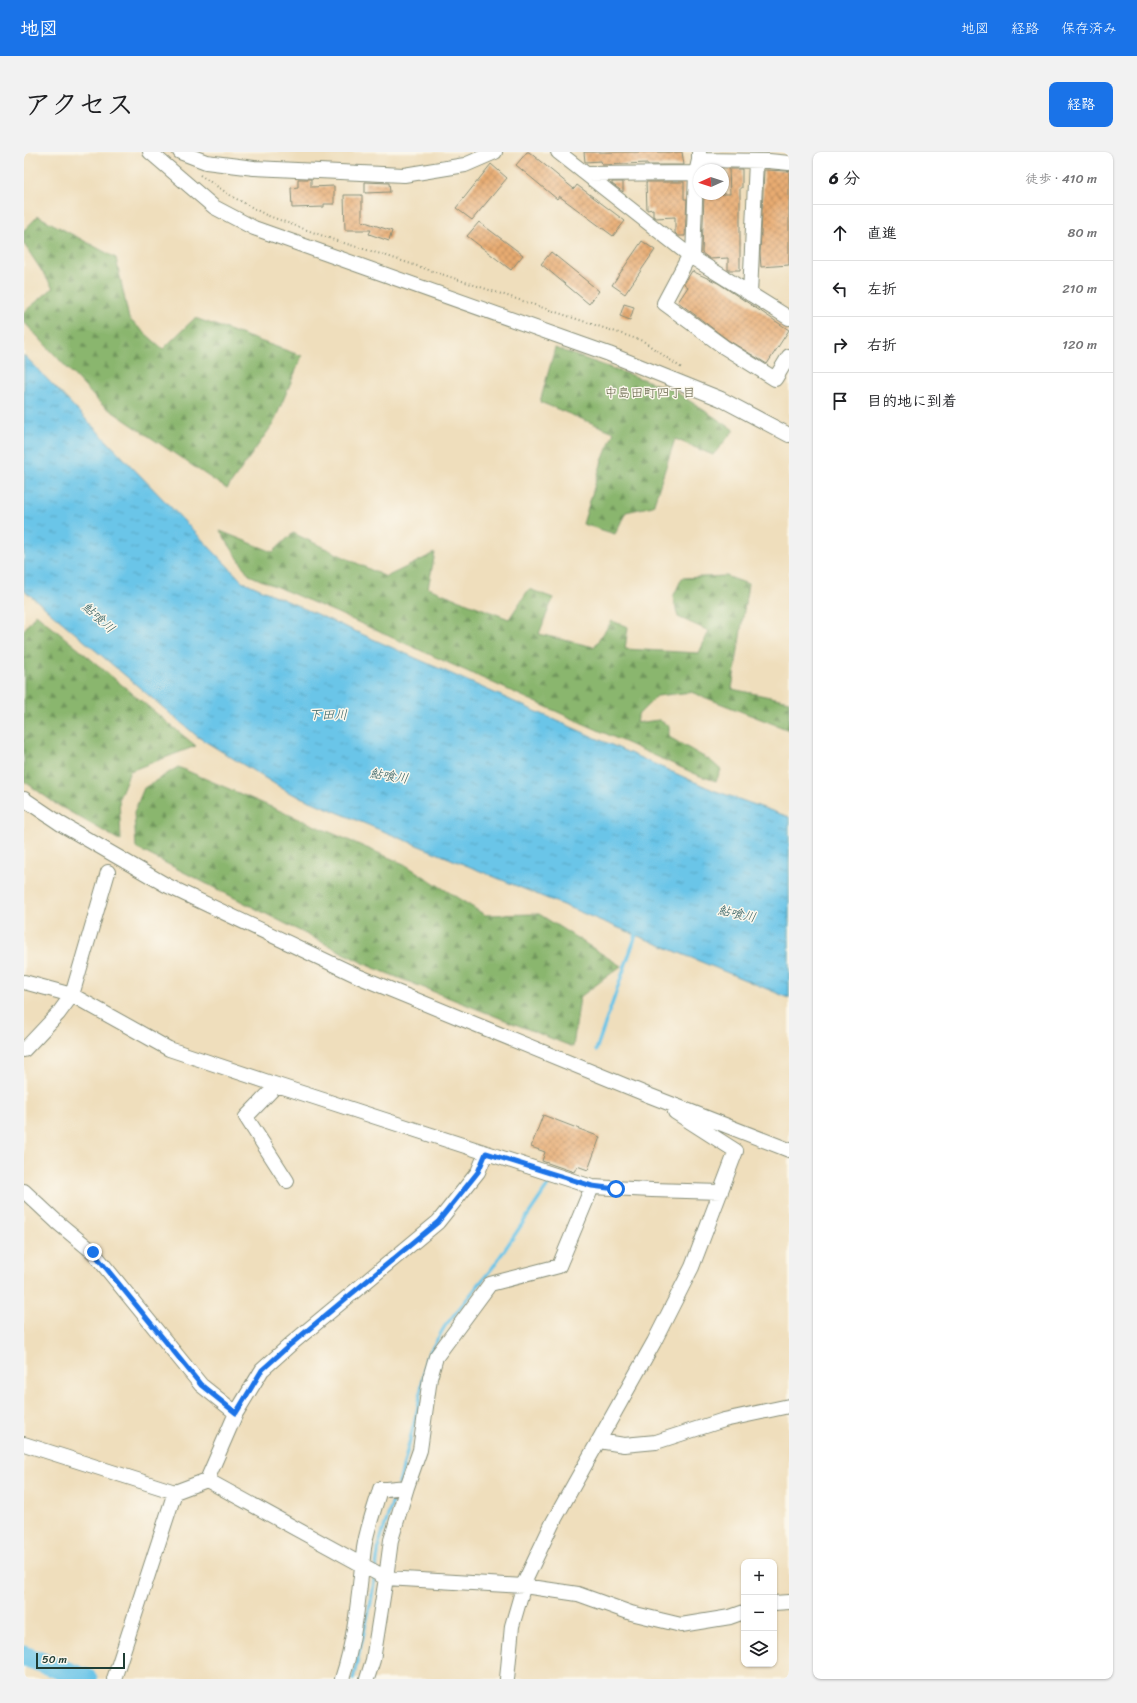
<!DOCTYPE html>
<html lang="ja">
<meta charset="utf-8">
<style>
body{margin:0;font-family:Sriracha,"Klee One",sans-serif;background:#f2f2f2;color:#202124}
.controls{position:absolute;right:12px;bottom:12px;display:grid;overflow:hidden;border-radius:8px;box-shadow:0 1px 3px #0004}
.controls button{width:36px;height:36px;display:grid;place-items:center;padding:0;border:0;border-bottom:1px solid #e0e0e0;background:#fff;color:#202124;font:20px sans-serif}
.compass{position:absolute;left:669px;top:12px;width:36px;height:36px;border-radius:50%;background:#fff;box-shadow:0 1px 3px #0004;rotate:267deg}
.scale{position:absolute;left:12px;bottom:10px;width:89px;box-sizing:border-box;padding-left:4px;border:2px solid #1f3d34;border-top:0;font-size:11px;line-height:14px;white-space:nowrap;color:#1f3d34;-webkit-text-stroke:3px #fbf7ec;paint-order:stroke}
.stop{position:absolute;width:12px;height:12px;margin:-9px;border:3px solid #1a73e8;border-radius:50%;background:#fff}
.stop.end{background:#1a73e8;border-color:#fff;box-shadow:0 1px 4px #0008}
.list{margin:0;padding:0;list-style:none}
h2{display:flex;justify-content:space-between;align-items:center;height:52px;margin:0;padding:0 16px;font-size:17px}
h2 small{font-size:13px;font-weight:400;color:#757577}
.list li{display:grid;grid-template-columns:26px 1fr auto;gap:12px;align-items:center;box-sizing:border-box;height:56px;padding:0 16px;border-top:1px solid #e0e0e0}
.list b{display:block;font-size:15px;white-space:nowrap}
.list em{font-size:13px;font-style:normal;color:#757577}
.icon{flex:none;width:22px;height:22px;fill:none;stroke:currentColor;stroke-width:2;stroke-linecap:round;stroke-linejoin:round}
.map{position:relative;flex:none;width:765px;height:1527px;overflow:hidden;border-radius:8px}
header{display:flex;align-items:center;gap:24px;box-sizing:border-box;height:56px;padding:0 20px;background:#1a73e8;color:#fff}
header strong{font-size:19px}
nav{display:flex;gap:22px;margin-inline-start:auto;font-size:14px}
.intro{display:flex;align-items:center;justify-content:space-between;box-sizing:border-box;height:96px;padding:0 24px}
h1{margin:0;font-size:28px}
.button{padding:10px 18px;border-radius:8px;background:#1a73e8;color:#fff;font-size:14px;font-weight:700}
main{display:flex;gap:24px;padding:0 24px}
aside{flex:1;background:#fff;border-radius:8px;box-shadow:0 1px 3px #0004}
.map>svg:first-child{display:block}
</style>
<header>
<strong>地図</strong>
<nav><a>地図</a><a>経路</a><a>保存済み</a></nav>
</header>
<div class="intro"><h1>アクセス</h1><a class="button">経路</a></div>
<main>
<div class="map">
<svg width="765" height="1527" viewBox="0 0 765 1527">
<defs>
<pattern id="forest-firs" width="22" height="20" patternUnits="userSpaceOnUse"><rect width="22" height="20" fill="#8ab66e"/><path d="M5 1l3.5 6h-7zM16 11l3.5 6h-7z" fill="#70955b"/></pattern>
<pattern id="water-ripples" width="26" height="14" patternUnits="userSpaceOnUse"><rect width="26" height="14" fill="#6ac5e8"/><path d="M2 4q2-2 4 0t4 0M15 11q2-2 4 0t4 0" fill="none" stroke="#57a1bd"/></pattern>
<pattern id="building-cross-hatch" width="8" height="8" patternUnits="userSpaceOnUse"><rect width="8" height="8" fill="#e8ab71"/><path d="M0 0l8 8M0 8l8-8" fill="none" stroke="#bb8c5e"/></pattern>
</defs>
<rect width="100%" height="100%" fill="#fbf7ec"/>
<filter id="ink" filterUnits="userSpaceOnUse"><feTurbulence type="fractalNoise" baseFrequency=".025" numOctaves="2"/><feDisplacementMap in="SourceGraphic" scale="8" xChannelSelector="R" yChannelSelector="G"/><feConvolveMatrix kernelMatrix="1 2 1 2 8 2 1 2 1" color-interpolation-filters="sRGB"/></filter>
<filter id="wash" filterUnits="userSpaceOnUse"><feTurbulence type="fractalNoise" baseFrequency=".012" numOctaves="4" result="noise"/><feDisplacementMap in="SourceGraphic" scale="16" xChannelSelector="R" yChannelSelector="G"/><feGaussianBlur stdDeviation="0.9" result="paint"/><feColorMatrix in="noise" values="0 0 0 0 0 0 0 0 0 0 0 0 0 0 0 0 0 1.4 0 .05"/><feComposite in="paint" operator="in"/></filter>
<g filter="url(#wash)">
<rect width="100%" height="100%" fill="#efdebc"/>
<!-- forest -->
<path fill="url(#forest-firs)" stroke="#547a51" d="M14 64 92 106 105 167 139 197 171 166 278 204 249 272 203 337 77 252 0 170V160L29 136 0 92V78Z
M531 196 649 238 710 278 689 303 651 287 629 354 602 360 591 382 559 372 578 309 590 280 516 250Z
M196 379 249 400 269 381 362 425 411 401 404 436 485 467 505 437 529 446 515 482 570 495 588 469 604 475 601 497 675 501 685 479 654 465 649 445 658 426 702 424 724 432 708 537 765 549V578L667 540 633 544 614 563 612 571 635 568 645 574V585L687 609 697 618 692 629 676 624 309 459 225 423Z
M12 462 172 594 106 619 95 646 97 689 32 652 0 629V478Z
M154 615 380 712 461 763 515 762 597 814 556 845 549 895 345 814 112 696 110 660 120 636Z"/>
<!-- water -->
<path fill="url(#water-ripples)" stroke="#44818e" d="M0 203 218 429 689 638 765 665V846L264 640 174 585 0 438Z"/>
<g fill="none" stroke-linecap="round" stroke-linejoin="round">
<!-- stream -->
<path stroke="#6ac5e8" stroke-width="3.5" d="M572 898 613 780
M375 1332 395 1251 402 1207 421 1174 469 1115 525 1032
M352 1416 355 1392 372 1339
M329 1527 347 1450 351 1424"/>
<!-- river -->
<path stroke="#6ac5e8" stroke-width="21" d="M0 1504 63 1527"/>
</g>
<g id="blocks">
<!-- building -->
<path fill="url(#building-cross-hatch)" d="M503 0H505L550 37 553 33 601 69 589 84 535 44 533 47 492 13Z
M560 0H658L660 13H623V11L578 13 577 9 561 10Z
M467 12 483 26 448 68 432 56Z
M705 17H718V36H716V118H704V106L686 107 678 101 680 42H706Z
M740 18 765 19V113L737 115 736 102Z
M274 27H287V35L310 34V52H300V55L268 56 267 36 274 35Z
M341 30 365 31 366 40 341 41Z
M588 30H599V40L588 32Z
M622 30H660V47H663L661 84H654L651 81V65L632 66 629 64V57L623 58Z
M320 43H338V69L368 79 365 89 345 82 347 78H321Z
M455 70 499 103 487 118 443 84Z
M618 89 631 98 601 142 588 133Z
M527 100 575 139 565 152 517 112Z
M668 119 694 131 765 178 743 212 704 188 654 150 664 135 660 132Z
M600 152 610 155 606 168 596 164Z
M519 963 576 985 564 1018 553 1014 550 1020 518 1009 521 1000 507 995Z"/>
</g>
</g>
<g filter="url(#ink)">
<use href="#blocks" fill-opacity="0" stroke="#878e78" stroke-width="1"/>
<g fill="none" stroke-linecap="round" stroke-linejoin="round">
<!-- minor casing -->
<g stroke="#878e78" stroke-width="16">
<path id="minor" d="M126 0 190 55 230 76 585 202 697 247 765 283
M156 0 182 10 230 16 380 23 441 13 471 0
M534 0 669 106 765 166
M675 0V8L745 9 765 11
M562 22 672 21
M665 104 640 151 700 195 751 227 765 204
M669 106 672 21 675 8
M726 142 732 9
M0 647 37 672 142 733 336 825 624 943 765 998
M0 830 48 843 145 897 253 933 568 1035 628 1038 697 1040
M0 898 34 862 48 843 84 720
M253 933 222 965 263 1029
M0 1039 33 1070 69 1100 177 1233 212 1261
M575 1289 600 1293 632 1290 700 1268 765 1254
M0 1292 151 1340 183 1328 362 1426 349 1508 343 1527
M183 1328 212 1261 238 1218 267 1192 414 1070 454 1020 462 1001
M383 1335 367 1388 362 1426 500 1434 554 1442 607 1461 657 1473 706 1465 720 1460
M750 1451 765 1450
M90 1527 151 1340
M318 1527C332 1485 335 1440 340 1396 343 1376 351 1356 356 1337H362L383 1335 396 1298 406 1226 412 1205 466 1132 535 1114 568 1035
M483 1527 488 1474 501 1429 529 1370 630 1190 668 1115 712 999 651 960"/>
</g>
<!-- path -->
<path stroke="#878e78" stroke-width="2" stroke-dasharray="1 3" stroke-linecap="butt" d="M176 23 209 45 242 63 313 89 360 103 619 189 659 217"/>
<!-- minor -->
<use href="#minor" stroke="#fff" stroke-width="14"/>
</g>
</g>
<g fill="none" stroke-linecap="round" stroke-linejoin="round" filter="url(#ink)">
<!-- route -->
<path stroke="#1a73e8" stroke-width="5" d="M69 1100 177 1233 212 1261 238 1218 267 1192 414 1070 454 1020 462 1001 568 1034 592 1037"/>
</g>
<g text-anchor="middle" stroke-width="3" stroke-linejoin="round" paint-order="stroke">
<!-- neighbourhood labels -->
<g font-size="13" fill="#656449" stroke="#fbf7ec">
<text x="626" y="245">中島田町四丁目</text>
</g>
<!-- water labels -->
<g font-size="13" font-style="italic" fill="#325f61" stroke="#fbf7ec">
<text transform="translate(75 465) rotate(42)" y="5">鮎喰川</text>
<text x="304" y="567">下田川</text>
<text transform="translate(365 623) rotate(9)" y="5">鮎喰川</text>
<text transform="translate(713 761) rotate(12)" y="5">鮎喰川</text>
</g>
</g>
</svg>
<div class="controls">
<button>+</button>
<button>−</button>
<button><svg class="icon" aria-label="layers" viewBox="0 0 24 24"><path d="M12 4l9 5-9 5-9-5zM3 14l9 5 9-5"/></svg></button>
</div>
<svg class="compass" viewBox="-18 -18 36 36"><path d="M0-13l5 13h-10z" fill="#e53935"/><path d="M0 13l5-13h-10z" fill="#757577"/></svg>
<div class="scale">50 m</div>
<div class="stop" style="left:592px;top:1037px"></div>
<div class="stop end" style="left:69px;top:1100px"></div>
</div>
<aside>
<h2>6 分<small>徒歩 · 410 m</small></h2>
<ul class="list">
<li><svg class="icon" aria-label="ahead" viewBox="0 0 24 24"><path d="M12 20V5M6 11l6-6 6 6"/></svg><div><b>直進</b></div><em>80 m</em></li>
<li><svg class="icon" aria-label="left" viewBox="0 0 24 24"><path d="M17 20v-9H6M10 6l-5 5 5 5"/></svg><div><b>左折</b></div><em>210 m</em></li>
<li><svg class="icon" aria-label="right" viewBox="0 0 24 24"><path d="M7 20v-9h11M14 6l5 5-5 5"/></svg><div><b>右折</b></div><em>120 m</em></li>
<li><svg class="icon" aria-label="arrive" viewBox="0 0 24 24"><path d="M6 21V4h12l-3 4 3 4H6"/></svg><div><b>目的地に到着</b></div></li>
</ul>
</aside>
</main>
